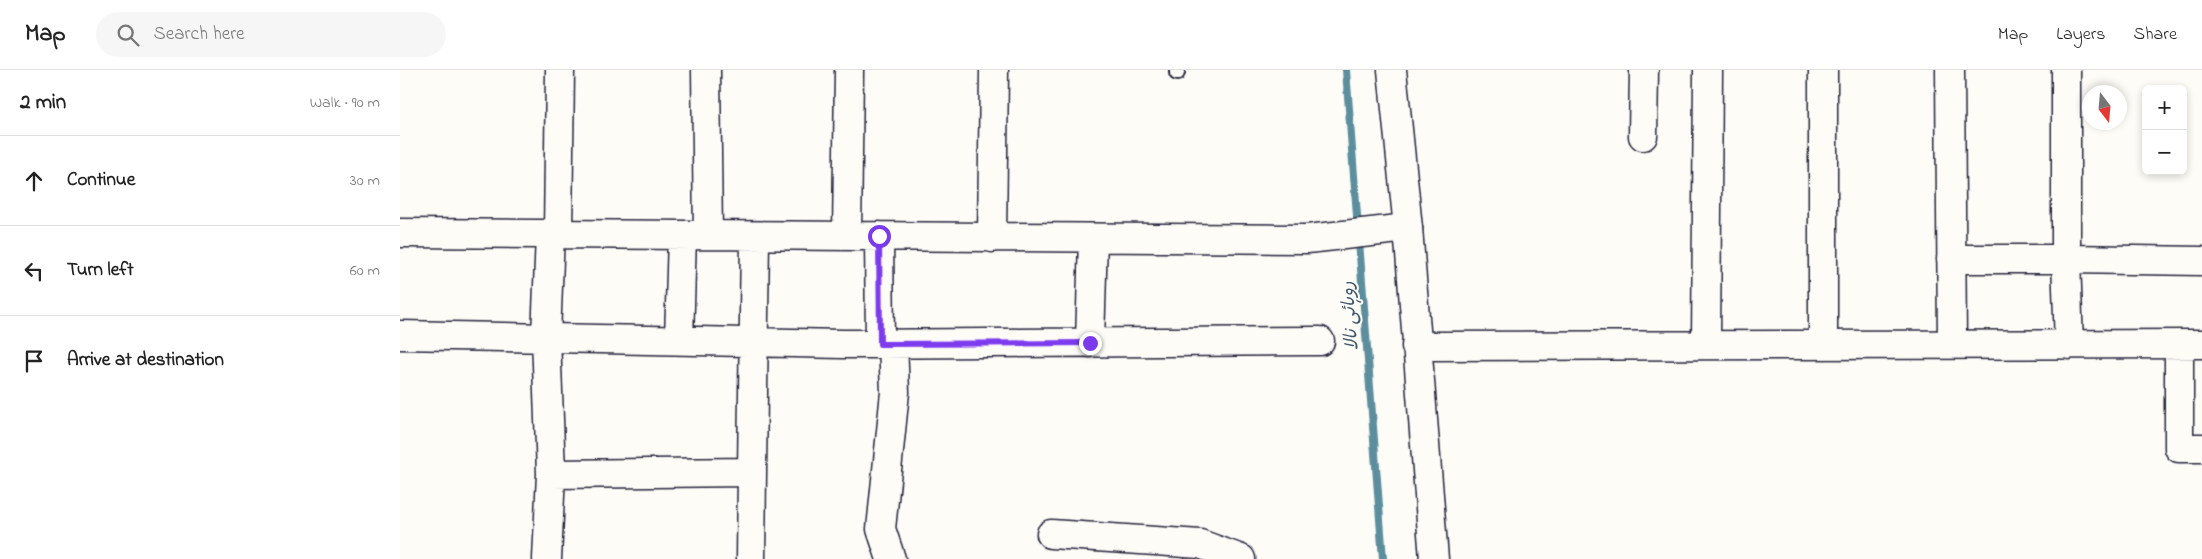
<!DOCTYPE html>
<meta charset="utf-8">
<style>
body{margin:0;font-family:"Indie Flower","Playpen Sans Arabic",sans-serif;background:#f6f6f6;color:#222}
.controls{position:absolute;right:15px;top:15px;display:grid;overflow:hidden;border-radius:8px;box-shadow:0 2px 8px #0003}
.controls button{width:45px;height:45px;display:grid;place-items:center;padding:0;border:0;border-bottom:1px solid #e0e0e0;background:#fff;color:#222;font:25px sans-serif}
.compass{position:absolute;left:1682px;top:15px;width:45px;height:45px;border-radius:50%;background:#fff;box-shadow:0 2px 8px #0003;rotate:164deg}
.stop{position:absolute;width:15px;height:15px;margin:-11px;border:4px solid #7c3aed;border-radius:50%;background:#fff}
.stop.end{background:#7c3aed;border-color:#fff;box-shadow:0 1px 5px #0008}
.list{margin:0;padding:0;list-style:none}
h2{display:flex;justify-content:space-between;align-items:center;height:65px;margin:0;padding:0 20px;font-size:21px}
h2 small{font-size:16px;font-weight:400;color:#767676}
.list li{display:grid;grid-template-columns:32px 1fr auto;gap:15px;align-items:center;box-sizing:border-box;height:90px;padding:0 20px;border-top:1px solid #e0e0e0}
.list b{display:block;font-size:19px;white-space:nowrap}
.list em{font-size:16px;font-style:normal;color:#767676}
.icon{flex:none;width:28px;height:28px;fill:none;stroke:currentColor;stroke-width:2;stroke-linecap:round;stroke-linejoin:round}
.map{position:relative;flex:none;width:1802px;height:489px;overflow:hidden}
header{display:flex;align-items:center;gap:30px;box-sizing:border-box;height:70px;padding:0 25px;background:#fff;border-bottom:1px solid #e0e0e0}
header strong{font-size:24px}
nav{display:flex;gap:28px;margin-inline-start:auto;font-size:18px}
.search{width:350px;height:45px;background:#f6f6f6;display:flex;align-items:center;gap:12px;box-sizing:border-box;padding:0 18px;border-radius:28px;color:#767676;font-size:19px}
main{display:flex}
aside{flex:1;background:#fff}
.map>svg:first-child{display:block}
</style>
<header>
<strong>Map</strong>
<div class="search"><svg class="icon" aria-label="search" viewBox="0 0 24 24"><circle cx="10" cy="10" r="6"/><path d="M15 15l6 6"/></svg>Search here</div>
<nav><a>Map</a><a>Layers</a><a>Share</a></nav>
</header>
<main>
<aside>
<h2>2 min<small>Walk · 90 m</small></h2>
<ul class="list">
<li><svg class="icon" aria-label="ahead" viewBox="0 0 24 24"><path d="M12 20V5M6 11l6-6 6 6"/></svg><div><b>Continue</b></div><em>30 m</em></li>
<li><svg class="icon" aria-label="left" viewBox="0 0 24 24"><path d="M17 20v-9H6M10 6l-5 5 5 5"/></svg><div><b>Turn left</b></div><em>60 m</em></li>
<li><svg class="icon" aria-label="arrive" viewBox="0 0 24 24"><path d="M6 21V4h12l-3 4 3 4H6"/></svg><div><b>Arrive at destination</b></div></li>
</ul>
</aside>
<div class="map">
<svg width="1802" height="489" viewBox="0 0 1802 489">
<rect width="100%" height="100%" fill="#fdfcf7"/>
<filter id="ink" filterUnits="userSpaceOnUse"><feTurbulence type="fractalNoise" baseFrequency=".02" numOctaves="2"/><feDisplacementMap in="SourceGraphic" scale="10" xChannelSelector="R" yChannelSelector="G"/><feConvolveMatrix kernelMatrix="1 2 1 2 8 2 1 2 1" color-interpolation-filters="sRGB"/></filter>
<g filter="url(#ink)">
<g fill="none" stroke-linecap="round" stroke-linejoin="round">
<!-- stream -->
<path stroke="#5d8e9d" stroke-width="8" d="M946 0 983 489"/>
<!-- lane casing -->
<g stroke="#22223b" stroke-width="18">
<path id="lane" d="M777 0V3"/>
</g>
<!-- street casing -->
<g stroke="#22223b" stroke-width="31">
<path id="street" d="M306 0 308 165
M1550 0 1552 274
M1243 66 1244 0
M0 163 907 169 1008 158
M158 164 160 0
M447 166 449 0
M479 166 480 274
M592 168 594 0
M1551 189H1666V0
M0 265 443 274 920 271
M279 270 282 165
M690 273 693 168
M1306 275 1308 0
M1423 275V0
M1669 275 1666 189 1802 191
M1779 275V378H1802
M1016 276 1802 274
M151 404 352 402 355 166
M651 464 800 474 841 489
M147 489 151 404 146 267 150 164
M351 489 352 402
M491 489 481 459 495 322 493 274"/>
</g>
<!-- secondary casing -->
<g stroke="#22223b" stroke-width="31">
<path id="secondary" d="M992 0 1008 158 1034 489"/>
</g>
<!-- lane -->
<use href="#lane" stroke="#fdfcf7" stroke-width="14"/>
<!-- street -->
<use href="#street" stroke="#fdfcf7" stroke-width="28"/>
<!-- secondary -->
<use href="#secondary" stroke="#fdfcf7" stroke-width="28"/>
</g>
</g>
<g fill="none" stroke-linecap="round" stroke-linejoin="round" filter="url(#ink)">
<!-- route -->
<path stroke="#7c3aed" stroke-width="6" d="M479 166 480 274 690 273"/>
</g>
<g text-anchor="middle" stroke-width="4" stroke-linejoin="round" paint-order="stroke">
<!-- water labels -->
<g font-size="18" font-style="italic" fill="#40586c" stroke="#fdfcf7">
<text transform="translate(949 246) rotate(-94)" y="6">روہائی نالا</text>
</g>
</g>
</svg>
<div class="controls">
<button>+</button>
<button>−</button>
</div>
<svg class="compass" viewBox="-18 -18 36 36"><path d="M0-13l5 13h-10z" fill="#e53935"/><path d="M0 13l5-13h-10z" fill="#767676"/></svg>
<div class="stop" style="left:479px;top:166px"></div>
<div class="stop end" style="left:690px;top:273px"></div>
</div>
</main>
